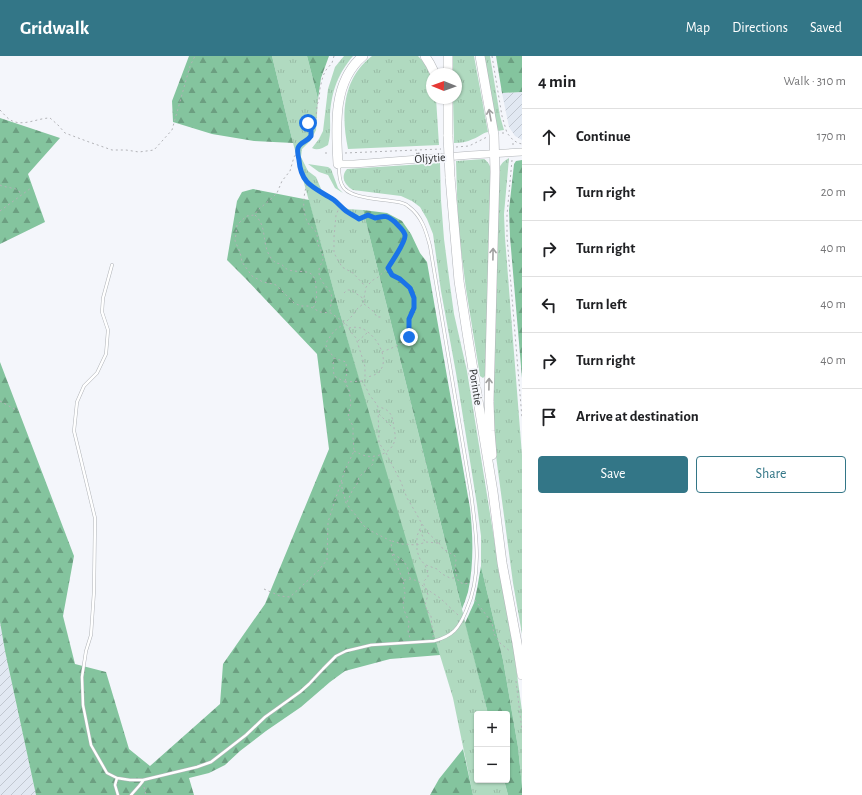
<!DOCTYPE html>
<meta charset="utf-8">
<style>
body{margin:0;font-family:"Alegreya Sans",sans-serif;background:#f6f6f6;color:#202124}
.controls{position:absolute;right:12px;bottom:12px;display:grid;overflow:hidden;border-radius:4px;box-shadow:0 1px 3px #0004}
.controls button{width:36px;height:36px;display:grid;place-items:center;padding:0;border:0;border-bottom:1px solid #e0e0e0;background:#fff;color:#202124;font:20px sans-serif}
.compass{position:absolute;left:426px;top:12px;width:36px;height:36px;border-radius:50%;background:#fff;box-shadow:0 1px 3px #0004;rotate:271deg}
.stop{position:absolute;width:12px;height:12px;margin:-9px;border:3px solid #1a73e8;border-radius:50%;background:#fff}
.stop.end{background:#1a73e8;border-color:#fff;box-shadow:0 1px 4px #0008}
.list{margin:0;padding:0;list-style:none}
h2{display:flex;justify-content:space-between;align-items:center;height:52px;margin:0;padding:0 16px;font-size:17px}
h2 small{font-size:13px;font-weight:400;color:#757577}
.list li{display:grid;grid-template-columns:26px 1fr auto;gap:12px;align-items:center;box-sizing:border-box;height:56px;padding:0 16px;border-top:1px solid #e0e0e0}
.list b{display:block;font-size:15px;white-space:nowrap}
.list em{font-size:13px;font-style:normal;color:#757577}
.actions{display:flex;gap:8px;padding:12px 16px}
.actions a{flex:1;padding:9px 0;border:1px solid #337687;border-radius:4px;text-align:center;font-size:14px;color:#337687}
.actions .main{background:#337687;color:#fff}
.icon{flex:none;width:22px;height:22px;fill:none;stroke:currentColor;stroke-width:2;stroke-linecap:round;stroke-linejoin:round}
.map{position:relative;flex:none;width:522px;height:739px;overflow:hidden}
header{display:flex;align-items:center;gap:24px;box-sizing:border-box;height:56px;padding:0 20px;background:#337687;color:#fff}
header strong{font-size:19px}
nav{display:flex;gap:22px;margin-inline-start:auto;font-size:14px}
main{display:flex}
aside{flex:1;background:#fff}
.map>svg:first-child{display:block}
</style>
<header>
<strong>Gridwalk</strong>
<nav><a>Map</a><a>Directions</a><a>Saved</a></nav>
</header>
<main>
<div class="map">
<svg width="522" height="739" viewBox="0 0 522 739">
<defs>
<pattern id="industrial-furrows" width="10" height="10" patternUnits="userSpaceOnUse"><rect width="10" height="10" fill="#e1e8f2"/><path d="M-1 1l2-2M0 10L10 0M9 11l2-2" fill="none" stroke="#c1c7d0"/></pattern>
<pattern id="grass-tufts" width="24" height="20" patternUnits="userSpaceOnUse"><rect width="24" height="20" fill="#b0dac0"/><path d="M3 7l-1-3M5 7V3M7 7l1-3M15 17l-1-3M17 17v-4M19 17l1-3" fill="none" stroke="#98bba5"/></pattern>
<pattern id="forest-firs" width="22" height="20" patternUnits="userSpaceOnUse"><rect width="22" height="20" fill="#84c49e"/><path d="M5 1l3.5 6h-7zM16 11l3.5 6h-7z" fill="#6c9f81"/></pattern>
</defs>
<rect width="100%" height="100%" fill="#f4f6fb"/>
<!-- industrial -->
<path fill="url(#industrial-furrows)" d="M522 36V84L515 80 509 71 502 37Z
M0 566 5 595 36 739H0Z"/>
<!-- grass -->
<path fill="url(#grass-tufts)" d="M272 0H307L318 43 316 74 311 84 302 93 301 101 308 115 316 121 322 135 348 153 363 154 488 658H477V724H504L508 739H473L453 642 406 488 339 254 293 87Z
M344 0H353C338 18 332 34 330 58 330 68 331 79 328 89 323 92 317 95 312 92L319 83 323 75 328 33 335 11Z
M372 0H418C433 15 432 22 432 42H436L439 89 348 93C341 59 342 23 372 0Z
M453 0H474L488 76C482 77 479 81 473 83 467 86 460 87 454 87L453 42H456V18H453Z
M483 0H490L500 60 504 74 496 75Z
M509 102 504 158 505 182 522 399V578L513 527 494 385 492 365 498 116C500 109 502 106 509 102Z
M484 103C490 107 491 112 492 119L485 320 483 322 480 320 466 233 458 171 456 105Z
M440 107 441 144 444 183 450 229 454 258 467 315 498 507 514 596 522 655V730L518 691 503 604 481 510V480L477 449 456 317 441 235 433 178 427 163 420 151 412 145 401 140 353 134C345 129 340 121 347 113Z
M308 108 328 111 331 113 338 132 343 137 335 132 328 119 319 116Z"/>
<!-- forest -->
<path fill="url(#forest-firs)" d="M189 0H272L293 87 254 85 212 78 173 66 172 45Z
M307 0H329L321 22 318 43Z
M496 0H522V36L502 37Z
M0 62 60 82 28 118 45 166 0 188Z
M522 104V322L510 181 509 154 514 108 516 105Z
M253 133 309 144 339 254 440 599 390 603 345 615 330 626 301 651 266 675 240 695 225 709 209 717 189 722 194 739H36L5 595 0 566V306L74 500 63 560 75 608 106 616 129 693 150 710 220 648 223 608 265 548 329 393 317 298 245 222 227 204 237 145 242 136Z
M363 154 387 157 402 165 411 178 420 197 427 206 470 452C473 480 474 508 468 536 466 542 464 548 462 553Z
M481 510 503 604 518 691 522 730V739H508L504 724H507V658H488L465 567 474 547 477 533Z
M463 693 473 739H430L439 723Z"/>
<g fill="none" stroke-linecap="round" stroke-linejoin="round">
<!-- lane casing -->
<g stroke="#b1b4b8" stroke-width="3.5">
<path id="lane" d="M112 209 103 242 102 256 108 274 106 298 97 317 84 330 77 346 74 375 95 462 94 535 91 579 86 595 82 621 83 649 91 689 107 717 117 722 130 724H143L197 711 211 706 246 679 265 661 300 636 309 628 323 613 336 600 346 595 371 589 434 585C453 580 459 572 466 555 483 518 476 476 471 437L430 190C426 175 422 160 408 150 404 146 396 146 391 145 378 143 347 142 342 129 339 123 339 117 339 111
M117 722 115 729 118 739
M131 739 139 730 143 725"/>
</g>
<!-- secondary casing -->
<g stroke="#b1b4b8" stroke-width="8">
<path id="secondary" d="M338 108H354L471 99 522 96"/>
</g>
<!-- highway casing -->
<g stroke="#b1b4b8" stroke-width="10">
<path id="highway" d="M425 0 430 8 435 18
M480 0 494 79 495 116 489 346 490 375 492 399
M448 18V0
M448 42V80
M338 108C336 72 332 26 363 0
M450 121 459 225 468 283 493 436 502 507 517 587 522 619"/>
</g>
<!-- path -->
<path stroke="#b2b3b7" stroke-width="1" stroke-dasharray="2 3" stroke-linecap="butt" d="M334 0 332 7 326 14 323 20 320 32 319 44 317 49 316 62 313 65 308 67 307 68 311 75V80C308 85 303 86 299 90V106L300 114 307 127 317 135 335 145 345 154 359 163 368 159 375 162 382 160 390 161 401 172 405 179 404 185 388 212 377 222 373 224 366 231 363 248 357 253 353 259 345 267 334 275 327 285 326 290 334 302 346 306 347 316 345 326
M492 0 502 60 507 77 513 84 518 87 522 88
M0 54C3 57 6 61 9 63 21 72 37 62 50 62L58 69 65 77 89 86 112 94H126L139 96 154 94 172 74 190 10 195 0
M502 77H507
M513 89V84
M456 91 469 90 487 81
M298 95 294 101 290 115 282 125 277 137 271 143 259 153 254 159 247 160 242 164 237 169 235 185 240 196 242 206 252 220 263 226 273 228 276 229 294 247 301 250H309L320 256 331 257 345 267 349 272 350 275 356 282 363 304 365 311V321L364 328C366 332 368 335 369 338 372 343 376 346 378 351L379 387 386 397 401 426 407 442 416 457 422 468 429 478 439 487 443 493 455 500 456 504 455 511 457 522 459 526 464 528 469 527
M325 97H329
M345 97 441 93
M512 104 507 159V181L522 362
M307 128C303 140 302 156 308 167 310 171 315 173 316 176 318 180 317 185 318 188 319 192 322 196 323 200 324 207 318 209 319 217 320 227 328 230 331 238 333 243 330 250 330 256
M0 129 2 130 16 133 22 138
M340 150 336 159 334 181V197L342 211 353 217 365 230
M0 155 31 132
M255 159C268 171 261 188 271 202 272 203 274 206 275 206 277 208 279 207 281 208 284 210 285 213 289 214 302 218 315 210 316 231 317 239 317 246 313 252
M344 237 347 234H351L364 243
M364 248 373 255 377 261H382
M349 272C353 271 357 271 361 272 381 280 397 318 366 321
M358 285 367 277
M382 296 404 287 409 281V263L414 252V242L410 232 400 223 392 219 388 213
M345 326 364 325
M0 345 18 355
M379 358 393 372
M354 395C358 397 362 399 366 400 378 402 393 396 395 383 396 379 394 375 394 371 392 359 391 354 379 351
M342 426V432L346 447 365 471 371 475 391 485 392 498 403 524 405 538 403 548 404 554 409 566 408 575 410 582
M347 446 353 433 357 428 359 421 373 408V400
M422 468 417 480V495L420 503 425 509 428 517V521L424 525V528L428 539 425 549 428 556 431 560 432 571 434 575 433 581
M420 474 425 486
M392 485 402 488 417 489 426 486 438 487
M393 498C400 502 405 505 408 513 409 517 408 520 411 523
M426 509 437 513 442 518 450 522H457
M404 524 411 523 418 525 425 532 440 542 458 559
M264 533 280 540 290 541 318 515 327 504 328 466 345 414 354 395 353 381V370L348 361 351 347 349 334 345 326 334 320 333 309 334 302
M475 544 492 567 494 578 500 587 511 596
M516 625 522 675
M144 731 146 739"/>
<!-- lane -->
<use href="#lane" stroke="#fff" stroke-width="2.5"/>
<!-- secondary -->
<use href="#secondary" stroke="#fff" stroke-width="7"/>
<!-- highway -->
<use href="#highway" stroke="#fff" stroke-width="9"/>
<!-- highway-bridge casing -->
<g stroke="#b1b4b8" stroke-width="10" stroke-linecap="butt">
<path id="highway-bridge" d="M448 80 450 121"/>
</g>
<!-- highway-bridge -->
<use href="#highway-bridge" stroke="#fff" stroke-width="9"/>
</g>
<!-- one-way arrows -->
<defs><path id="oneway-shaft" d="M-6 0H5M1.5-3L5.5 0L1.5 3" fill="none" stroke-width="1.6" stroke-linecap="round" stroke-linejoin="round"/></defs>
<g stroke="#a0a0a0">
<use href="#oneway-shaft" transform="translate(490 59) rotate(-100)"/>
<use href="#oneway-shaft" transform="translate(493 198) rotate(-89)"/>
<use href="#oneway-shaft" transform="translate(489 328) rotate(-89)"/>
</g>
<g fill="none" stroke-linecap="round" stroke-linejoin="round">
<!-- route -->
<path stroke="#1a73e8" stroke-width="5" d="M308 67 307 68 311 75V80C307 86 300 86 298 92 297 96 298 100 299 104 301 130 316 132 334 144 338 147 342 152 346 155 350 158 355 160 359 163L368 159 375 162C385 159 388 160 395 166 398 170 404 174 405 179 406 186 392 205 388 212L392 219 400 223 410 232 414 242V252L409 263V281"/>
</g>
<g text-anchor="middle" stroke-width="3.5" stroke-linejoin="round" paint-order="stroke">
<!-- street labels -->
<g font-size="12" fill="#2b2c2d" stroke="#f4f6fb">
<text transform="translate(430 102) rotate(-4)" y="4">Öljytie</text>
<text transform="translate(476 331) rotate(81)" y="4">Porintie</text>
</g>
</g>
</svg>
<div class="controls">
<button>+</button>
<button>−</button>
</div>
<svg class="compass" viewBox="-18 -18 36 36"><path d="M0-13l5 13h-10z" fill="#e53935"/><path d="M0 13l5-13h-10z" fill="#757577"/></svg>
<div class="stop" style="left:308px;top:67px"></div>
<div class="stop end" style="left:409px;top:281px"></div>
</div>
<aside>
<h2>4 min<small>Walk · 310 m</small></h2>
<ul class="list">
<li><svg class="icon" aria-label="ahead" viewBox="0 0 24 24"><path d="M12 20V5M6 11l6-6 6 6"/></svg><div><b>Continue</b></div><em>170 m</em></li>
<li><svg class="icon" aria-label="right" viewBox="0 0 24 24"><path d="M7 20v-9h11M14 6l5 5-5 5"/></svg><div><b>Turn right</b></div><em>20 m</em></li>
<li><svg class="icon" aria-label="right" viewBox="0 0 24 24"><path d="M7 20v-9h11M14 6l5 5-5 5"/></svg><div><b>Turn right</b></div><em>40 m</em></li>
<li><svg class="icon" aria-label="left" viewBox="0 0 24 24"><path d="M17 20v-9H6M10 6l-5 5 5 5"/></svg><div><b>Turn left</b></div><em>40 m</em></li>
<li><svg class="icon" aria-label="right" viewBox="0 0 24 24"><path d="M7 20v-9h11M14 6l5 5-5 5"/></svg><div><b>Turn right</b></div><em>40 m</em></li>
<li><svg class="icon" aria-label="arrive" viewBox="0 0 24 24"><path d="M6 21V4h12l-3 4 3 4H6"/></svg><div><b>Arrive at destination</b></div></li>
</ul>
<div class="actions"><a class="main">Save</a><a>Share</a></div>
</aside>
</main>
